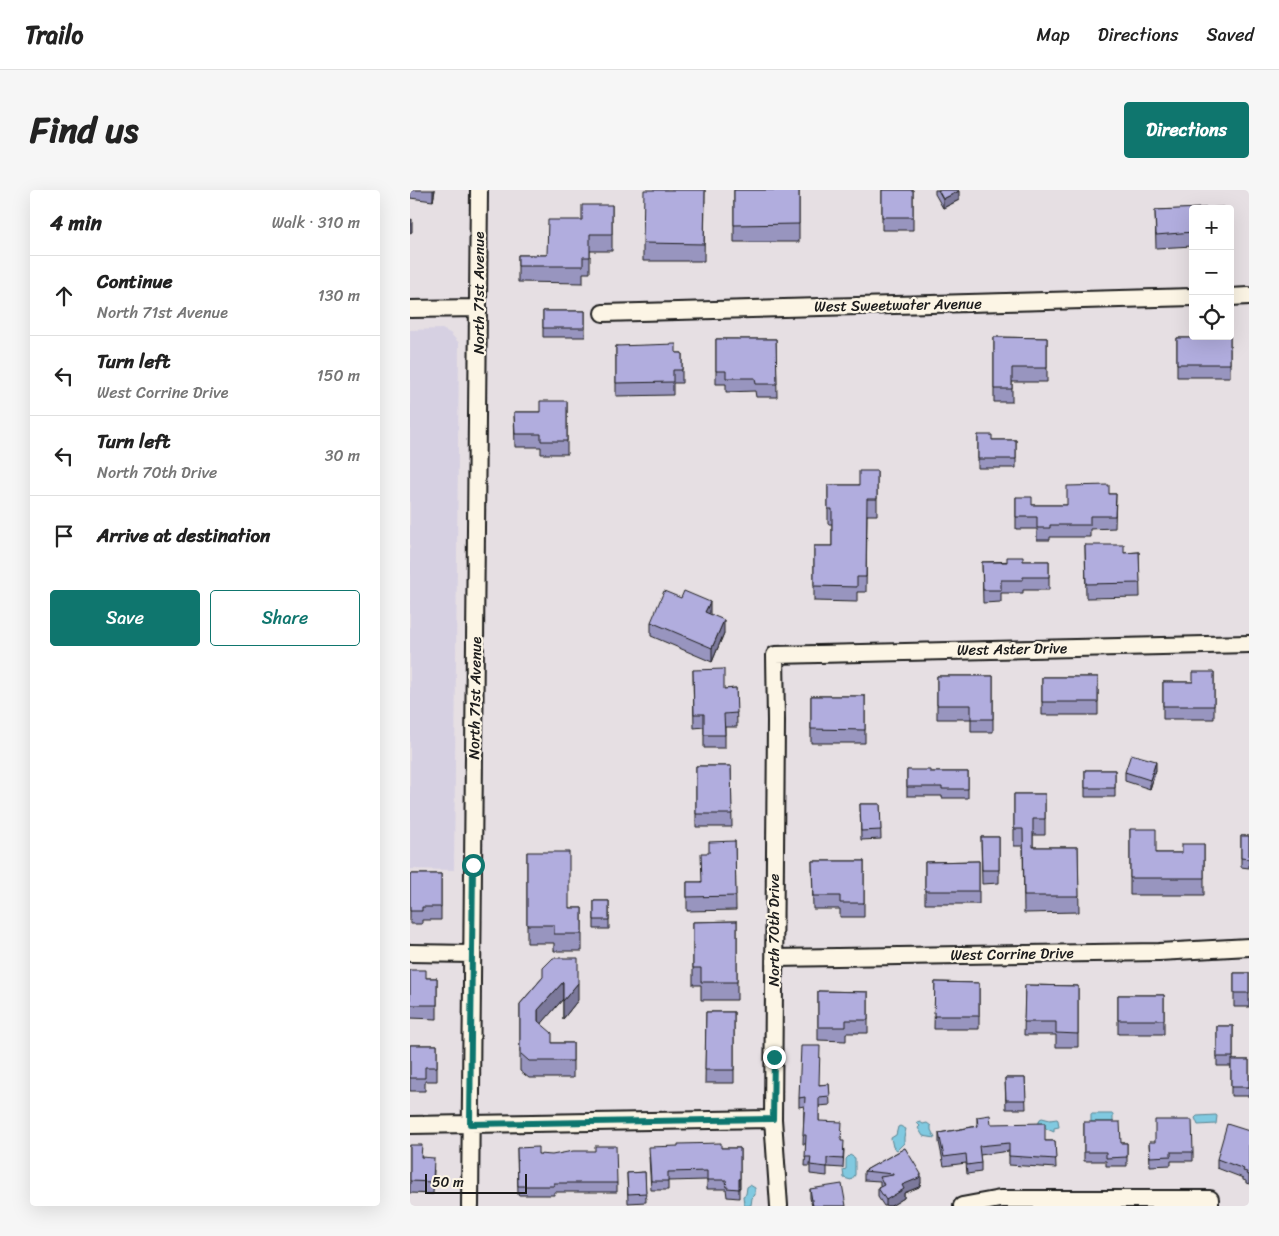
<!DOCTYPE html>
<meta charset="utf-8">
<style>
body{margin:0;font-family:Sriracha,sans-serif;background:#f6f6f6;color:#222}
.controls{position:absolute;right:15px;top:15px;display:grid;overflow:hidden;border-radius:5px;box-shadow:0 5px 20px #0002}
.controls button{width:45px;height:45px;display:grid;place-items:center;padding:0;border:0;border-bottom:1px solid #e0e0e0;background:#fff;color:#222;font:25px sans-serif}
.scale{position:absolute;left:15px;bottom:12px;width:102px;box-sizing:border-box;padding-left:5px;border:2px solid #1c1c1c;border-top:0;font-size:14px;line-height:18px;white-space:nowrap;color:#1c1c1c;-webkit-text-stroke:4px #fcf5e5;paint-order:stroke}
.stop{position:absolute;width:15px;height:15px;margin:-11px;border:4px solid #0f766e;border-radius:50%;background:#fff}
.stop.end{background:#0f766e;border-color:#fff;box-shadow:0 1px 5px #0008}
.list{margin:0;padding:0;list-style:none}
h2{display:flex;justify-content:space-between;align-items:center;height:65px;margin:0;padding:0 20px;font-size:21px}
h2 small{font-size:16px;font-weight:400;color:#767676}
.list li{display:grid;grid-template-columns:32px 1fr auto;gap:15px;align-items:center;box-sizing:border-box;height:80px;padding:0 20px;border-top:1px solid #e0e0e0}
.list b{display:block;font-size:19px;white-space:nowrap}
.list p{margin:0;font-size:16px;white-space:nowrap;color:#767676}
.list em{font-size:16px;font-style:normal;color:#767676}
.actions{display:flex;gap:10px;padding:15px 20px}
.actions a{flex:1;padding:11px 0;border:1px solid #0f766e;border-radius:5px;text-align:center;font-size:18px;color:#0f766e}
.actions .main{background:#0f766e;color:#fff}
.icon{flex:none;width:28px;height:28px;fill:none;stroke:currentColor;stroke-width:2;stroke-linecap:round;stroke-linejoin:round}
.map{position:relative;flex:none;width:839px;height:1016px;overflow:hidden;border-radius:5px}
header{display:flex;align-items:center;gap:30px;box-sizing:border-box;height:70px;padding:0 25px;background:#fff;border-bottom:1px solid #e0e0e0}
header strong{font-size:24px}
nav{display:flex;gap:28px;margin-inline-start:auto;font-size:18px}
.intro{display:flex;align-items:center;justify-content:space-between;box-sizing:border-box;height:120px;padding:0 30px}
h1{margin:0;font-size:35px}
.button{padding:12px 22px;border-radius:5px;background:#0f766e;color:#fff;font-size:18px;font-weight:700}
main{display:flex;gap:30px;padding:0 30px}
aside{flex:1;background:#fff;border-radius:5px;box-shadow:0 5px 20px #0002}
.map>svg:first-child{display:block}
</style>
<header>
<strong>Trailo</strong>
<nav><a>Map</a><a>Directions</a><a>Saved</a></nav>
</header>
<div class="intro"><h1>Find us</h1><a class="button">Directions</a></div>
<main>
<aside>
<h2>4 min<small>Walk · 310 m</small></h2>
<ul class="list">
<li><svg class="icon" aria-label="ahead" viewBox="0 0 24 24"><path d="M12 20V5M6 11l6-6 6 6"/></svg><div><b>Continue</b><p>North 71st Avenue</p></div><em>130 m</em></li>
<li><svg class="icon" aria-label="left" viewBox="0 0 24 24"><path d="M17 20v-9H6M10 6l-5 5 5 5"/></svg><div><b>Turn left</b><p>West Corrine Drive</p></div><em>150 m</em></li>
<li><svg class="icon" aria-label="left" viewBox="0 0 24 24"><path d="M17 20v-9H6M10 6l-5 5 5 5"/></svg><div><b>Turn left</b><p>North 70th Drive</p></div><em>30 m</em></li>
<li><svg class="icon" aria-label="arrive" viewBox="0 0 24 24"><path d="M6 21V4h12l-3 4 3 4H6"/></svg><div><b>Arrive at destination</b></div></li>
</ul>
<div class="actions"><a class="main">Save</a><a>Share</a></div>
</aside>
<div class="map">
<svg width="839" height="1016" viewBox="0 0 839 1016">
<rect width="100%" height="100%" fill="#e6dfe3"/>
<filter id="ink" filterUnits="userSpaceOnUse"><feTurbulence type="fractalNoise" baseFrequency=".02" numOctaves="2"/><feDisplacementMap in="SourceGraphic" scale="10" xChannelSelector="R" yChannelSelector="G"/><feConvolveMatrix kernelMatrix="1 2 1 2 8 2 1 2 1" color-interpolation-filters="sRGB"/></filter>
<g filter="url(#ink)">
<!-- built -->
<path fill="#d6d0e2" d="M32 139 40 143 49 153 44 680 0 679V140Z"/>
<!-- water -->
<path fill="#80c9e0" stroke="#588492" d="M681 924H703V932H681Z
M806 925 807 926 806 934 788 935 785 928 787 926Z
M632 928 640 930 647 929 648 930 649 937 644 938V942L628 935 630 929Z
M510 932 513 934 517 933 521 936V940L525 948 513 946 508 938 510 936 507 933Z
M490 936 496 939 494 947V953L487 960 483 957 481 948 486 945 488 937Z
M440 965 445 968V985L441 990 434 988 433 980 436 979V969Z
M340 995 345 998V1005L342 1008 341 1015 336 1016 334 1014 333 1006 336 1004 337 997Z"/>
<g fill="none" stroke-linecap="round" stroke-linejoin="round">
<!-- minor casing -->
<g stroke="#1c1c1c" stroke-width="20">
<path id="minor" d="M820 107 839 106
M0 119 68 118
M193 123 783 107
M0 763 62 764
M365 768 749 762 839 757
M0 935 363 929
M60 1016 69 0
M369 1016 363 929 366 531 365 465 839 454
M552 1016 590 1009H800V1016"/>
</g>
<!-- minor -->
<use href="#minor" stroke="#fcf5e5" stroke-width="16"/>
</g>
<!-- wall -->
<path fill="#9895bf" stroke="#1c1c1c" d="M0 0H25L23 11 0 8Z
M295 0 294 71H233V53Z
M324 0H389V52H324Z
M472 0H503V40H472Z
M525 0H548L549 10 533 18 525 4Z
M202 15V61H180V83H173V93L108 92V65H137L172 30Z
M783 19V56L746 58 745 20Z
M133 121H175V147H133Z
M820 146V187H767V148H789Z
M584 147 637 148V192H602V212H584Z
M306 149H366L367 207H346L345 201 316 202V194H306Z
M206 156 266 163H272V193H263V205L206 206Z
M157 211V264H131V257H105L104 222H130Z
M568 245 582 250H606V278H568Z
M467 281V325H457L456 402H447V412L404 411V356H422V334H418V295H449Z
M699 304H706L705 338 680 339V347H640V350H627V339H606V307L622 315H657Z
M675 355 714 363 729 362 730 407 676 408Z
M613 371H639V400H613V403H591V412L573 413 572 372Z
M300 424 314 443 302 472 241 446V432Z
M283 480 314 499 326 498 327 537H315V558H294V537L284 538Z
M804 482V529H753V492H783Z
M527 486H583V542H561V529H527Z
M632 487H688V525H632Z
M401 506H455V553H401Z
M286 576H321L322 637H286Z
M497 580 520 582H558V608H532V606H497Z
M675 580H705V607H675Z
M746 580 740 599 715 591V582Z
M604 604H635V645H623V657H668L669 722 614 723 613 656H604Z
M450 614H470L471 649 451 650Z
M720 639 746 663H772L794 654V705H720Z
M831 646H839V678L831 677Z
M571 647H589V693L572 694Z
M325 651 326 720 277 721V692H292L299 663Z
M117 662 159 718H172V761H144V753H117Z
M402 671H454V727H430V719H403Z
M569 671V714H515V672Z
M0 684H31V730H12V734H0Z
M184 711H199V739H184Z
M327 731V810H291V795H283V732Z
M0 780 16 788H27V829L0 828Z
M824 783H839V817H824Z
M133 787 168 810 153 829V809L131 834 142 853H163V888H119L110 881V814Z
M525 792 569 793V839H524Z
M615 795 668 796V857H646V845H614Z
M408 801 458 802V843H436V851L408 850Z
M708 805H754V844H708Z
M296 822H324V893H295Z
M807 836H823V870H839V906H821V876H807Z
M0 855H27V891H15V901H0Z
M595 888H615L616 919H596Z
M419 894 420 915 409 916V931L431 951 434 960 433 978 417 977V986L400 984V976H395L396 954H393L394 916 389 917V908L409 895Z
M567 927 581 934 635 951H645L646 978 599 975V961L570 965 571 973V982L557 984 556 973 534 976 529 952V943L567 936Z
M674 932 711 953H717V976H696V971H674Z
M839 941V994L836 993V991L833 990V988L807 978V969Z
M739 952 783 962V971H761V975L740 976Z
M0 955 24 980 23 1004 0 1003Z
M107 958 128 964 207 993V1002H144V1005H108Z
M311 958H330V998H329V1008L317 1007 316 999H297V990L258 991V1000H241L239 966Z
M495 958 511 993 509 997 494 1003V1008L481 1016H474L468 1007V998L470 997V991L454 990V981Z
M235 982 236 1012 218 1013 217 983Z
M400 999 436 1016H402L400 1008Z"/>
<!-- shaded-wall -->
<path fill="#7c799b" stroke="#1c1c1c" d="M23 0H25L23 11Z
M549 1V10L533 18V9Z
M2 29V42L0 43V30Z
M300 412V425L295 422Z
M314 430V443L302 472V458Z
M746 571V580L740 599V590Z
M153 792V809L128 838V820Z
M168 793V810L153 829V811Z
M511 984V993L509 997 494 1003V1008L481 1016H476V1010L492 995Z"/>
<!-- building -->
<path fill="#b1adde" stroke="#1c1c1c" d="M234 0H295L294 54 233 53Z
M324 0H389V34L324 35Z
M472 0H503V27H472Z
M528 0H548L549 1 533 9Z
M172 15H202V44H180V67H173V76H108V65H137L138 30H172Z
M814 17 815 19H783V42L746 45 745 20Z
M133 121H175V138H133Z
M789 146H820V174H767V148H789Z
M584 147 637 148V178H602V199H584Z
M306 149H366L367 194H346L345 188H316V181H306Z
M266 154V163H272V180H263V192L206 193V156Z
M130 211H157V251H131V244H105L104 222H130Z
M568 245H582V250H606V269H568Z
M449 281H467V309H457L456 387H447V397L404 396V356H422V319H418V295H449Z
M699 295V304H706L705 326H680V335H640V338H627V327H606V307H622V315H657V296Z
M675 355H714V363L729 362 730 393 676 394Z
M597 367H613V371H639V387H613V390H591V400H573L572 372H597Z
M254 401 271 408 274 401 300 412 295 422 314 430 302 458 241 432Z
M314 479V499L326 498 327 523 314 524 315 545H294V524H284L283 480Z
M783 482H804V516H753V492H783Z
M527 486H583V529H561V515H527Z
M632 487H688V512H632Z
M401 506H455V540L401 539Z
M721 564 746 571 740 590 715 582Z
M286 576H321L322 624H286Z
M497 580H520V582H558V599H532V597H497Z
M675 580H705V598H675Z
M604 604H635V629H623V657H668L669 706H614L613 639H604Z
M450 614H470L471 640 451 641Z
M720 639H746V663H772V654H794V688H720Z
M831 646H839V669L831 668Z
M571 647H589V680H572Z
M325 651 326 706 277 707V692H292L291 663H299V652Z
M117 662H159V718H172V744H144V735H117Z
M402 671H454V713H430V706H403Z
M569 671V701H515V672Z
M0 684H31V717H12V721H0Z
M184 711H199V730H184Z
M327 731V792H291V778H283V732Z
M143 768H168V793L153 811V792L128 820V831L142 843V853H163V871H119L110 863V814L133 787V778Z
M0 780H16V788H27V815H0Z
M824 783H839V803H824Z
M525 792 569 793V826H524Z
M615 795 668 796V844L646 843V832H614Z
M408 801 458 802V830H436V837H408Z
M708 805H754V830H708Z
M296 822H324V880H295Z
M807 836H823V867H807Z
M0 855H27V877H15V888H0Z
M391 856H410L409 895 419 894 420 906 409 907V931L432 932 431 951H434L433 969 417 968V977L400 975 401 967H395L396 945H393L395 907 389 908Z
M821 870H839V897H821Z
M595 888H615L616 910H596Z
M580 925 581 934 635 933V951H645L646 969 599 966V953L569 956 571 973 557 975 556 964 534 967 529 943 568 936 567 927Z
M745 930H782L783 962H761V966L740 967 739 952H745Z
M674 932H710L711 953H717V967L696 968V962H674Z
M817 934 839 941V985L836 984 837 982 833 981 834 979 807 969Z
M311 953V958H330V989H329V999L317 998 316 990H297V981L258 982V991H241L239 957 268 956V954Z
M0 955H12L11 967 24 968 23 992 0 991Z
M185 956H206L207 993H144V996H108L107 958 128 957V964L142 965 163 961H185Z
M495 958 511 984 509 988 492 995 494 999 476 1010 468 998 474 995 470 987 483 985V984L454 981Z
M235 982 236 1003 218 1004 217 983Z
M432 994 436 1016H403L400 999Z"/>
</g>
<g fill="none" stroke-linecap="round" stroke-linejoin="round" filter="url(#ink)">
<!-- route -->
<path stroke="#0f766e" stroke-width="6" d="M63 675 60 934 363 929 364 867"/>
</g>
<g text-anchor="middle" stroke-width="4.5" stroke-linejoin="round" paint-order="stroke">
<!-- street labels -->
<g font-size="15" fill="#1c1c1c" stroke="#fcf5e5">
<text transform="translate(69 103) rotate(-90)" y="5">North 71st Avenue</text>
<text transform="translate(488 115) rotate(-1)" y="5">West Sweetwater Avenue</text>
<text transform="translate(602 459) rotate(-1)" y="5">West Aster Drive</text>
<text transform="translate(65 508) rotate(-89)" y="5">North 71st Avenue</text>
<text transform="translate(364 740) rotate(-90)" y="5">North 70th Drive</text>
<text transform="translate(602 764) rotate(-1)" y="5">West Corrine Drive</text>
</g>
</g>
</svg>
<div class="controls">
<button>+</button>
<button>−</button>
<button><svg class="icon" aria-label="locate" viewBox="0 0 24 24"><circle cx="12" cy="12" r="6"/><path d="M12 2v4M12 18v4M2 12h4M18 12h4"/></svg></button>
</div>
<div class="scale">50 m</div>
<div class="stop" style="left:63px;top:675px"></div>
<div class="stop end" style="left:364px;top:867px"></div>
</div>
</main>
